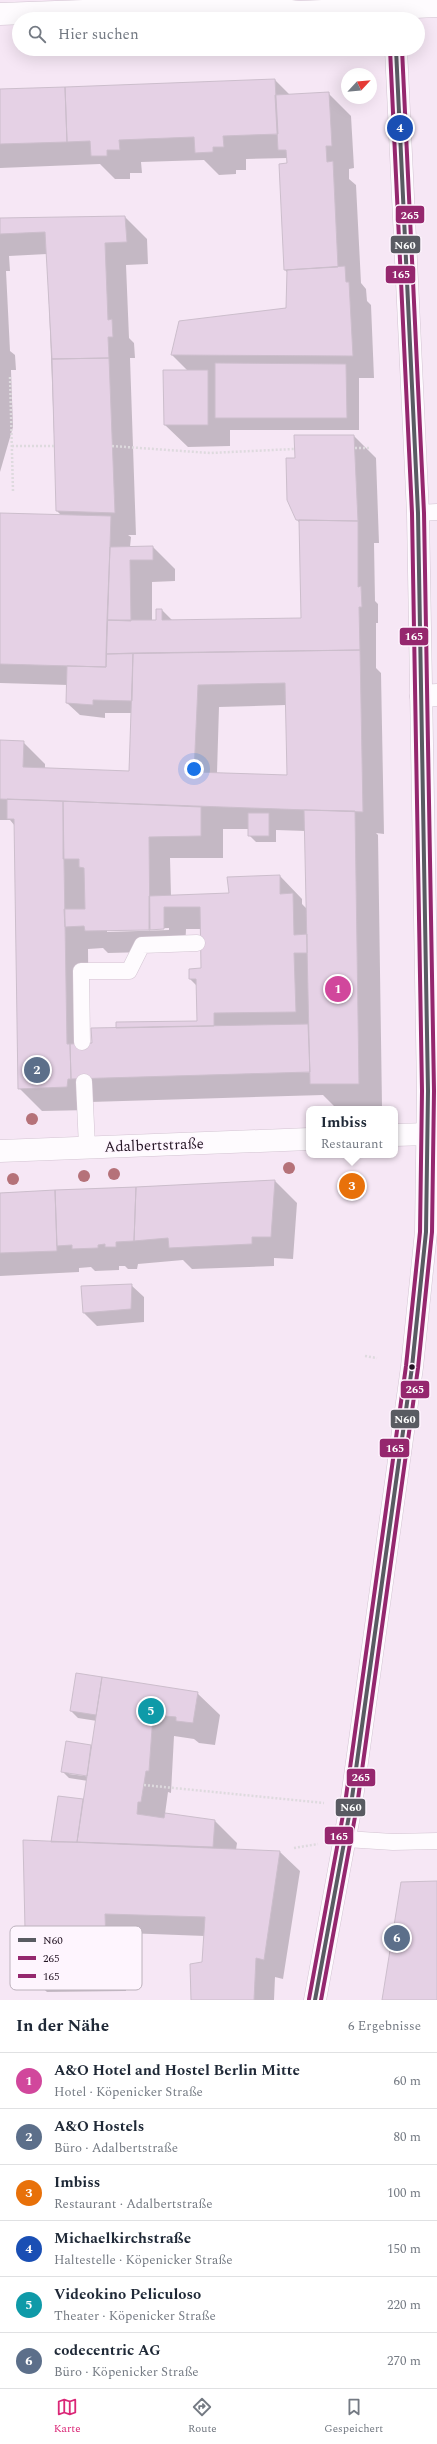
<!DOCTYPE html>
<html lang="de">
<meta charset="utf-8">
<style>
body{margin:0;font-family:Spectral,serif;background:#f2f2f3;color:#1f2937}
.compass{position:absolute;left:341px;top:68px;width:36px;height:36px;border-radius:50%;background:#fff;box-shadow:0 4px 16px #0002;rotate:64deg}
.you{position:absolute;left:194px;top:769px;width:14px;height:14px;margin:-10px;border:3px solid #fff;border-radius:50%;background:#1a73e8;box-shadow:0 0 0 6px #1a73e833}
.badge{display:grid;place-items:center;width:26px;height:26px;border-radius:50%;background:#db2777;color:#fff;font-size:13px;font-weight:700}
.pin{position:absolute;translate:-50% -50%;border:2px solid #fff;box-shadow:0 1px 4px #0006}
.popup{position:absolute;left:306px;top:1106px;width:92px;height:52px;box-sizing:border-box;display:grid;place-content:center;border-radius:8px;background:#fff;filter:drop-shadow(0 1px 3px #0005);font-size:13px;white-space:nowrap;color:#747a83}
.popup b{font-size:15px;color:#1f2937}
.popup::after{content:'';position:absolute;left:50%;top:100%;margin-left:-8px;border:8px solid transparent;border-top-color:#fff}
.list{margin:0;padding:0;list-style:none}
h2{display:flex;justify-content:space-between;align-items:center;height:52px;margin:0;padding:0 16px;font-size:17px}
h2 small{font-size:13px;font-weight:400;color:#747a83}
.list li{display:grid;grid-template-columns:26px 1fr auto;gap:12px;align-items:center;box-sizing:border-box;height:56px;padding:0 16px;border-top:1px solid #e0e1e3}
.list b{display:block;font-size:15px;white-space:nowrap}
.list p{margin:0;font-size:13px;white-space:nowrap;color:#747a83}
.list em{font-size:13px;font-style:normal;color:#747a83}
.icon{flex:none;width:22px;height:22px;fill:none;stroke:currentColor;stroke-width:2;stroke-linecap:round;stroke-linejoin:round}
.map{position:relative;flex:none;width:437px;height:2000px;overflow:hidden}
.search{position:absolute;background:#fff;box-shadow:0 4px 16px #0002;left:12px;right:12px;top:12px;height:44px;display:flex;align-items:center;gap:10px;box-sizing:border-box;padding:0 14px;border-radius:22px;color:#747a83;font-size:15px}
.sheet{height:388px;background:#fff}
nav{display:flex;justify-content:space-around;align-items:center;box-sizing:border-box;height:56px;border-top:1px solid #e0e1e3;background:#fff;font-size:11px;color:#747a83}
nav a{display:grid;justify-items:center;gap:2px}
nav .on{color:#db2777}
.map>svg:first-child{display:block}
</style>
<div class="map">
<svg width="437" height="2000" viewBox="0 0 437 2000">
<rect width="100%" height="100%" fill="#f6e7f5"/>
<!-- shadow -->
<path fill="#0003" fill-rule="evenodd" d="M275 80 290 95 328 93 351 116 354 168 349 169V179L356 185 361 283 366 289 367 301 371 305 374 378H359V430H230V446L188 447 165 425 188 371 172 355 180 322 287 308 288 273 285 270 287 158 246 159V170H236V174L219 175 204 160 141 162 142 173H130V179H115L100 164 0 168V90Z
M125 217 147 239 148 264 126 265 129 338 134 343 135 358H130L136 535H128L131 537 130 547H153L175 569V581L152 582V621H157L162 610 173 621 303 619 300 523 297 520 295 436H354L376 458 379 543H374L375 601 378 604V623H376V668L381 673 384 834 376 833 378 835 382 1106H334L323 1095 90 1102V1110L42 1111 19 1088 15 826 10 820H0V741L23 742 45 764V769L130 772 132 713H105V718L80 715 67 703 68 685 0 683V514L62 516 57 511 47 254 9 256 10 271H6L10 351 15 355 16 370H11L13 427 0 472V219ZM286 705 288 776 217 773 219 707ZM223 829H249V835L256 842H276V830L306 831 307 909 302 904V899L280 876 230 894 171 896 170 858H223ZM169 928V930L107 932V930ZM186 929H202V969L190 979 197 986 198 1021 117 1029 89 1044 88 949 103 948 108 953 185 951Z
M275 1181 297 1203 293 1259 274 1258V1266L192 1269 183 1260 138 1264 137 1269H128L125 1266H119V1270L95 1271 91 1267 79 1268V1272L0 1276V1193Z
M131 1285 144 1297V1322L97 1326 84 1313 82 1287Z
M77 1674 197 1693 220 1715 215 1745 199 1743 194 1739 174 1736 171 1793 168 1792 165 1814 215 1821 237 1843 236 1850 280 1852 300 1871 283 1979 275 1977 274 2000H192L203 1963 205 1936 125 1933 126 1991 47 1992 27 1973 59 1797 85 1802 88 1781 69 1778 63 1772 91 1746 93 1748 97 1721 78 1718 71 1711ZM69 1772 92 1775V1777L69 1774Z"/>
<!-- building -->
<path fill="#e5d1e5" stroke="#ccbecc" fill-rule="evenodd" d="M275 79 278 134 223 136 224 147H213V152L195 153 194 137 119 140 120 150H107V156H91L90 141 67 142 65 87Z
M65 87 67 142 0 144V89Z
M329 92 332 146H326L327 162 333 161 338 267 284 270 279 164 287 163 286 150H278L275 95Z
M125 216 127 242 105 243 108 320 112 319 113 337H108L109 358 52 359 45 232 0 234V218Z
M345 266 346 282H349L353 356 171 355 179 321 286 308 287 270Z
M109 358 115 513 56 511 52 359Z
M215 363 346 364 347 418H215Z
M163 370H208V425H164Z
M294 435H354L358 521 296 520 287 500 286 458H295Z
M0 513 111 516 106 667 0 664Z
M299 520 358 521V587L361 586 362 607H359L360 650 106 654 107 620H156V609H162V620L301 618Z
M153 546V560H130L131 621 107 620 110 547Z
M360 650 363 812 0 799V740L24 741 23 767 129 771 133 653ZM285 683 287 775 194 772 198 685Z
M133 653 132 701 93 700V705L66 703 67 666 106 667V654Z
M7 799 63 801 67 1044H70L71 1079H68L67 1087 18 1089 14 819H7Z
M63 801 201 807V836L149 837 150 930 85 931 84 926 65 927 64 909H85L84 868 79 867V859H63Z
M304 810 355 811 359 1084H310Z
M248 813H269V836H248Z
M280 875V894L293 893 294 935 307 934V953H294L296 1012 214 1013V1026L116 1028V1022L197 1021 196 979H189V969L201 968 200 907H164V929L149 930V896L229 893 227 877Z
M308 1024 310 1072 71 1079 70 1044 92 1043 91 1028Z
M275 1180 271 1237H252V1244L169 1248 168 1238 134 1241 136 1187Z
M136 1187 134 1241 116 1242V1247H105V1244L98 1245V1248L72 1249V1245L57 1246 55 1190Z
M55 1190 57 1251 0 1253V1193Z
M132 1284 131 1309 83 1313 81 1286Z
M76 1673 102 1677 96 1715 70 1711Z
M102 1677 198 1692 193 1723 176 1721V1717L153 1715 149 1771H146L141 1802H138L137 1814 164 1818 165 1813 215 1820 213 1847 77 1842Z
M66 1741 91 1745 87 1776 61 1772Z
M58 1796 83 1799 77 1842H51Z
M23 1840 280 1851 264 1960 256 1958 254 2000H191L190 1964 202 1962 205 1917 105 1914 107 1971 26 1973Z
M437 1881V2000H382L401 1882Z"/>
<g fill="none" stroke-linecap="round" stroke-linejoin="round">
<!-- lane casing -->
<g stroke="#d3c4d2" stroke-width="17">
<path id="lane" d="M418 513 437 512
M82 1042 81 971H129L142 945 197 943
M84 1082 87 1147
M346 1839 393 1842 437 1841"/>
</g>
<!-- street casing -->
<g stroke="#d3c4d2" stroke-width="23">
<path id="street" d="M0 14 249 5 298 12 394 8
M421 696 437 695
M395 1135 428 1134
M0 1151 309 1139"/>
</g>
<!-- secondary casing -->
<g stroke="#d3c4d2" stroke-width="23">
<path id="secondary" d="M394 8 437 6
M315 2000 351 1805 412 1367 426 1232 428 1091 418 513 396 49"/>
</g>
<!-- path -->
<path stroke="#dedade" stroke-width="2.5" stroke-dasharray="2 2" stroke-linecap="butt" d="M10 377 13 491
M12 446H54
M112 446 210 453 294 449
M355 448H370
M365 1356 377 1358
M144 1785 324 1803
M294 1848 318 1844"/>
<!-- lane -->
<use href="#lane" stroke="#fefbfe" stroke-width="16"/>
<!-- street -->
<use href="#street" stroke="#fefbfe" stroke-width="22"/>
<!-- secondary -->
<use href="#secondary" stroke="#fefbfe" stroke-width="22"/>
<!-- bus-1 casing -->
<g stroke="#fef5fe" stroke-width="7">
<path id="bus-1" d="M315 2000 351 1805 412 1367 426 1232 428 1091 418 513 396 49"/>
</g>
<!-- bus-2 casing -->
<g stroke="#fef5fe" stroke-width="7">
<path id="bus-2" d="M321 2000 357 1806 418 1368 432 1232 434 1091 424 513 402 49"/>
</g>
<!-- bus-3 casing -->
<g stroke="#fef5fe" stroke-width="7">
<path id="bus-3" d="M309 1999 345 1804 406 1366 420 1232 422 1091 412 513 390 49"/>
</g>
<!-- bus-1 -->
<use href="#bus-1" stroke="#595b62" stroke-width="4"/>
<!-- bus-2 -->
<use href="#bus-2" stroke="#95276e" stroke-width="4"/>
<!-- bus-3 -->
<use href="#bus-3" stroke="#95276e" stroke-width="4"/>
</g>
<!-- trees -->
<g fill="#b57279">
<circle cx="32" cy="1119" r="6"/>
<circle cx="289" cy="1168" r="6"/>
<circle cx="114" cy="1174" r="6"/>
<circle cx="84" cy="1176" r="6"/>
<circle cx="13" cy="1179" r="6"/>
</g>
<!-- markers -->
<circle fill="#231423" stroke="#fef5fe" stroke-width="1.5" cx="412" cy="1367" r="3.5"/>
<g text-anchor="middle" stroke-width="3" stroke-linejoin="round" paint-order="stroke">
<!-- street labels -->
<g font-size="15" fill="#231423" stroke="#fef5fe">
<text transform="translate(154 1145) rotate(-2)" y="5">Adalbertstraße</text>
</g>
</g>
<!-- legend -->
<rect x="10" y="1926" width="132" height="64" rx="6" fill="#fef5fe" stroke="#bcb2bc" stroke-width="1"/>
<rect x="18" y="1938" width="18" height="4" fill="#595b62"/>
<rect x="18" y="1956" width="18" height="4" fill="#95276e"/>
<rect x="18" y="1974" width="18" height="4" fill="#95276e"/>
<g font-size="11" fill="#231423">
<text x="43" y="1944">N60</text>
<text x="43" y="1962">265</text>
<text x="43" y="1980">165</text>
</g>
<g stroke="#fef5fe" stroke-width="1.5">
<rect x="395" y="205" width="30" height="19" rx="4" fill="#95276e"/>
<rect x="390" y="235" width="31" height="19" rx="4" fill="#595b62"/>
<rect x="385" y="265" width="31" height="19" rx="4" fill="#95276e"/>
<rect x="399" y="627" width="30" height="19" rx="4" fill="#95276e"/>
<rect x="400" y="1380" width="30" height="19" rx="4" fill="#95276e"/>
<rect x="390" y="1409" width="30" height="20" rx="4" fill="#595b62"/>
<rect x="379" y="1438" width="31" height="20" rx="4" fill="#95276e"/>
<rect x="346" y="1768" width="30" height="19" rx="4" fill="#95276e"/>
<rect x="335" y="1798" width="31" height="19" rx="4" fill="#595b62"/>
<rect x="324" y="1826" width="30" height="19" rx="4" fill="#95276e"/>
</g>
<g font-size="11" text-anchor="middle" font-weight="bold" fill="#fff">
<text x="410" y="219">265</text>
<text x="405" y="249">N60</text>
<text x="401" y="278">165</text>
<text x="414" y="640">165</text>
<text x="415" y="1393">265</text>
<text x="405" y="1423">N60</text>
<text x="395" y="1452">165</text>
<text x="361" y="1781">265</text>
<text x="351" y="1811">N60</text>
<text x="339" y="1840">165</text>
</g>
</svg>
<svg class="compass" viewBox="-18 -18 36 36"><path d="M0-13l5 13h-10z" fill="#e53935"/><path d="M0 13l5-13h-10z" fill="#747a83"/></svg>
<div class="you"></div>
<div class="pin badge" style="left:338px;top:989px;background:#d1479c">1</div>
<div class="pin badge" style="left:37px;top:1070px;background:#5c6f8a">2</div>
<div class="pin badge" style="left:352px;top:1186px;background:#e8710a">3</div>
<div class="popup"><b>Imbiss</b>Restaurant</div>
<div class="pin badge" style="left:400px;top:128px;background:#1a4fb4">4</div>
<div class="pin badge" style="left:151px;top:1711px;background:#0f9aa8">5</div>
<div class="pin badge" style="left:397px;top:1938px;background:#5c6f8a">6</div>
<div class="search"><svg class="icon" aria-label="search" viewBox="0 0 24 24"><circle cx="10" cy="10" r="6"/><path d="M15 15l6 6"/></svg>Hier suchen</div>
</div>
<section class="sheet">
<h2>In der Nähe<small>6 Ergebnisse</small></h2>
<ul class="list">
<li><span class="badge" style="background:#d1479c">1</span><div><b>A&amp;O Hotel and Hostel Berlin Mitte</b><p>Hotel · Köpenicker Straße</p></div><em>60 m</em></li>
<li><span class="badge" style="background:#5c6f8a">2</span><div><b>A&amp;O Hostels</b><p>Büro · Adalbertstraße</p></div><em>80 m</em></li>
<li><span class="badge" style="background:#e8710a">3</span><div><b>Imbiss</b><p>Restaurant · Adalbertstraße</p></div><em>100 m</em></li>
<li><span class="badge" style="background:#1a4fb4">4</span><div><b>Michaelkirchstraße</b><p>Haltestelle · Köpenicker Straße</p></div><em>150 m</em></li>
<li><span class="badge" style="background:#0f9aa8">5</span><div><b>Videokino Peliculoso</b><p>Theater · Köpenicker Straße</p></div><em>220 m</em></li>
<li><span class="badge" style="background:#5c6f8a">6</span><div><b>codecentric AG</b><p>Büro · Köpenicker Straße</p></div><em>270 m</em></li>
</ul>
</section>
<nav>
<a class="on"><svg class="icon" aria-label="map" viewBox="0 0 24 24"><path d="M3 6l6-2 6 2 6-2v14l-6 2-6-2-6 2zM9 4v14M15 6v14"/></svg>Karte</a>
<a><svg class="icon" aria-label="directions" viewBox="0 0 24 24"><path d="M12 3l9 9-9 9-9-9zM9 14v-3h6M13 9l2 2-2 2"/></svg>Route</a>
<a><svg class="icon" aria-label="saved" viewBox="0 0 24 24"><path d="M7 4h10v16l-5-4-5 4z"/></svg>Gespeichert</a>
</nav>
